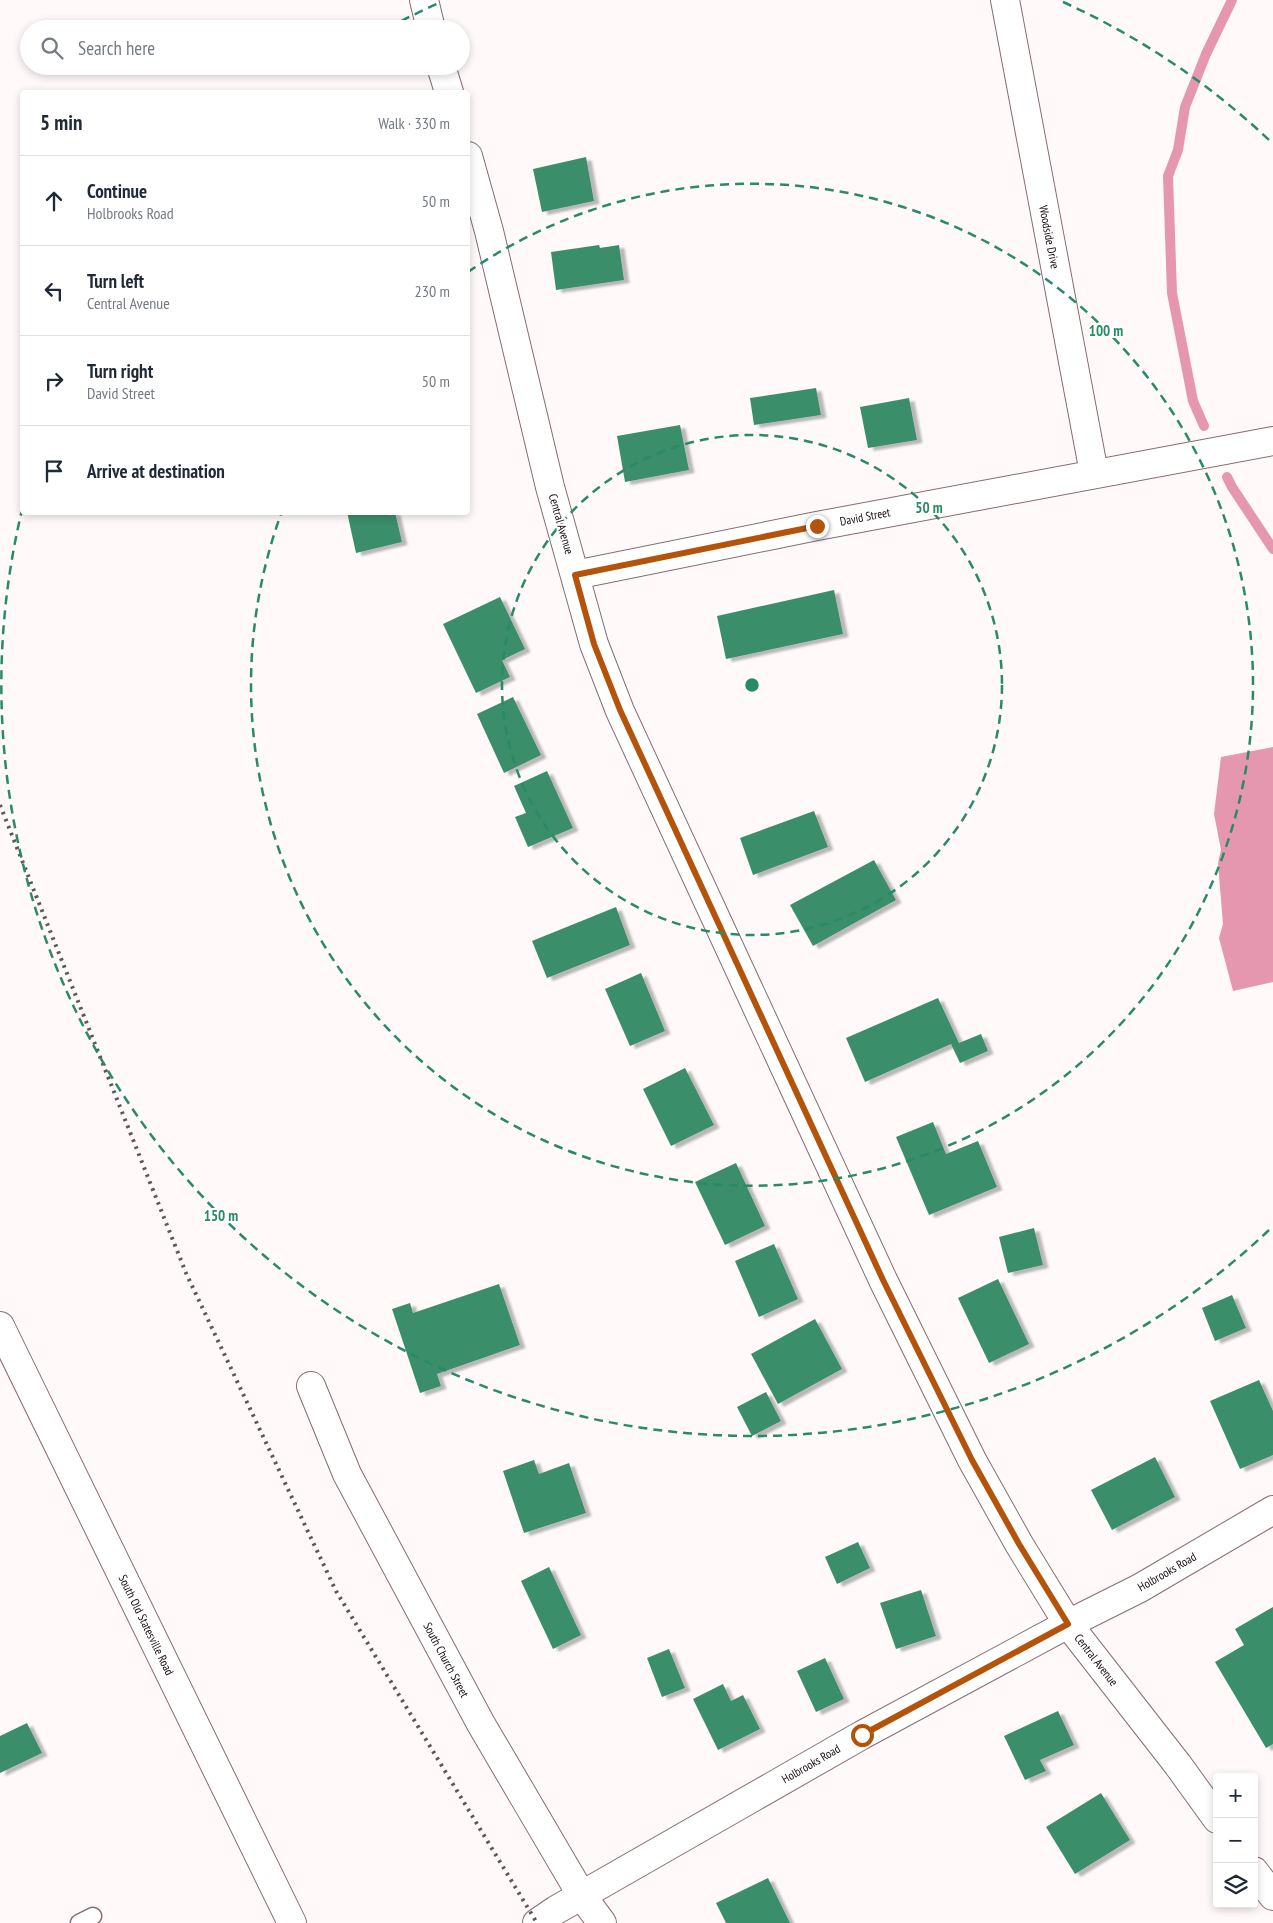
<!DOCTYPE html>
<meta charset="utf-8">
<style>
body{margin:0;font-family:"PT Sans Narrow",sans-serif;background:#f6f6f7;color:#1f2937}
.controls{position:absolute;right:15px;bottom:15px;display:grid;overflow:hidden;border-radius:5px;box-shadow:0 2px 8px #0003}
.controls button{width:45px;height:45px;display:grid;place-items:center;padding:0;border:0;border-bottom:1px solid #e0e1e3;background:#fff;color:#1f2937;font:25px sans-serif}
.stop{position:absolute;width:15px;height:15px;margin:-11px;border:4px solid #b45309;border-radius:50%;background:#fff}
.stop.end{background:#b45309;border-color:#fff;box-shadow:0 1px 5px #0008}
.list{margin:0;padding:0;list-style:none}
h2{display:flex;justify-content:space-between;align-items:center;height:65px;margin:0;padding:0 20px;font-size:21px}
h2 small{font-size:16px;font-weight:400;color:#747a83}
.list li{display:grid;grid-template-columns:32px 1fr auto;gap:15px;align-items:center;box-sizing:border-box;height:90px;padding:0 20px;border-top:1px solid #e0e1e3}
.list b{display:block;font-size:19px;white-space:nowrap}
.list p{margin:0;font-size:16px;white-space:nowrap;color:#747a83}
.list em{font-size:16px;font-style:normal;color:#747a83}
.icon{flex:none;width:28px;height:28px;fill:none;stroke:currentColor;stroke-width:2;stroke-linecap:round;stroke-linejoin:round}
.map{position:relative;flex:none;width:1273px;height:1923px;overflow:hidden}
.search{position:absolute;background:#fff;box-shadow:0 2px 8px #0003;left:20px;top:20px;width:450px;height:55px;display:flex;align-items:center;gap:12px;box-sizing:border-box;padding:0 18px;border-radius:28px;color:#747a83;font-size:19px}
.panel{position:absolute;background:#fff;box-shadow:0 2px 8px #0003;left:20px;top:90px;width:450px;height:425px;border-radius:5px}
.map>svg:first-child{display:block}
</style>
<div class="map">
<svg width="1273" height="1923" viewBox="0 0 1273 1923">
<defs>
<filter id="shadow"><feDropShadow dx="5.5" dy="3" stdDeviation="1" flood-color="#0004"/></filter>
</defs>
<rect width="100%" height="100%" fill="#fff9fa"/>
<!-- water -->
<path fill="#e597b0" d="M1273 747V982L1233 991 1219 938 1223 924 1218 863 1221 850 1214 814 1221 757Z"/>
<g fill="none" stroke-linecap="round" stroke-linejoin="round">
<!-- stream -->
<path stroke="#e597b0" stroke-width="10" d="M1204 426 1193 401 1172 293 1168 176 1178 150 1185 107 1206 54 1232 0
M1227 477 1232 487 1273 549"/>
</g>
<!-- building -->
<path fill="#3b8e6b" filter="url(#shadow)" d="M586 157 594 201 542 212 533 169Z
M599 245 600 248 619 245 624 280 556 290 551 252Z
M816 388 821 415 754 425 750 398Z
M909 398 917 440 868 448 860 407Z
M680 425 689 470 625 482 617 436Z
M347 512H395L402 542 356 553Z
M834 590 843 634 726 659 717 616Z
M500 597 525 649 502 660 510 677 476 693 443 624Z
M513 697 541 755 504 773 477 714Z
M547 771 573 828 528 847 515 817 526 813 514 786Z
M814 811 828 847 753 875 740 838Z
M874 860 896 900 813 946 790 905Z
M616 907 630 945 547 978 532 941Z
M641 973 665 1031 630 1046 605 989Z
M938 998 959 1043 981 1034 988 1051 960 1063 951 1044 865 1082 846 1038Z
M685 1068 714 1125 671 1146 643 1089Z
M933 1122 946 1154 978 1141 997 1187 929 1215 896 1137Z
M736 1163 765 1226 725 1245 695 1182Z
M1034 1228 1043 1265 1008 1273 999 1237Z
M774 1244 798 1299 759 1317 735 1261Z
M998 1279 1029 1344 989 1363 958 1298Z
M499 1284 520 1345 437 1374 441 1386 420 1393 392 1309 410 1303 413 1313Z
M1232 1295 1246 1328 1215 1341 1202 1308Z
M815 1319 842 1369 778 1404 751 1354Z
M1259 1380 1273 1411V1455L1240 1469 1210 1401Z
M766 1392 781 1421 752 1436 737 1407Z
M1155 1457 1175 1497 1112 1530 1091 1490Z
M534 1460 539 1474 569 1463 586 1513 524 1533 503 1471Z
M858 1542 870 1568 837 1584 825 1557Z
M549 1567 581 1635 553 1649 521 1581Z
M921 1590 936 1636 896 1649 880 1603Z
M1273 1607V1744L1266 1748 1215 1662 1244 1645 1235 1629Z
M669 1649 685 1688 662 1697 647 1658Z
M825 1658 844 1699 816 1712 797 1671Z
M723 1684 731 1701 743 1695 760 1729 718 1750 693 1699Z
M1058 1711 1074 1745 1040 1760 1046 1771 1025 1780 1004 1736Z
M27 1723 42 1753 0 1773V1736Z
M1101 1793 1130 1840 1075 1874 1046 1827Z
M768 1878 790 1923H726L716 1903Z"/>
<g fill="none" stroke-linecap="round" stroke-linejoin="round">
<!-- service casing -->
<g stroke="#876c73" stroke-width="19">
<path id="service" d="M79 1923 93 1916"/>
</g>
<!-- minor casing -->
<g stroke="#876c73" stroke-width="30">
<path id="minor" d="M424 0 431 29
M1005 0 1094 473
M441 66 449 92
M468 156 489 231 550 487 594 644 620 711 883 1280 972 1460 1019 1544 1068 1624 1178 1765 1217 1819
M575 575 817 526 1273 441
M311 1386 347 1474 481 1724 582 1896 602 1923
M1254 1871 1273 1896"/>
</g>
<!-- tertiary casing -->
<g stroke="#876c73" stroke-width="30">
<path id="tertiary" d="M537 1923 556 1910 862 1735 1068 1624 1140 1588 1273 1510"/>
</g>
<!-- primary casing -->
<g stroke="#876c73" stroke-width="30">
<path id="primary" d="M0 1326 292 1923"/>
</g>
<!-- service -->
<use href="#service" stroke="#fff" stroke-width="16"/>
<!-- minor -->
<use href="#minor" stroke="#fff" stroke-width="28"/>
<!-- tertiary -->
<use href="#tertiary" stroke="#fff" stroke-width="28"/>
<!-- primary -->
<use href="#primary" stroke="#fff" stroke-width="28"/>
<!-- rail -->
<path stroke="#5f5658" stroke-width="4" stroke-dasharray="2.5 5" stroke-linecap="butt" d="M0 805 186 1273 336 1591 537 1923"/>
</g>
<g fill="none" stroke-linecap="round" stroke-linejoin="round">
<!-- route -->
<path stroke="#b45309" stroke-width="6" d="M817 526 575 575 594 644 620 710 883 1280 972 1460 1019 1544 1068 1624 862 1735"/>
</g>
<!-- distance rings -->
<g fill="none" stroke="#298b65" stroke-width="2.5" stroke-dasharray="9 6">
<circle cx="752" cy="685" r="250"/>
<path d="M468 272A501 501 0 1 1 281 514"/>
<path d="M1269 1230A751 751 0 0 1 22 510M388 28A751 751 0 0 1 441 2M1063 2A751 751 0 0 1 1269 140"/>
</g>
<g text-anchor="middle" stroke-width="4" stroke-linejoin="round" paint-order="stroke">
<!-- street labels -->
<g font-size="12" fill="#160c0f" stroke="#fff">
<text transform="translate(1049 237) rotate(79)" y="4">Woodside Drive</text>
<text transform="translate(865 517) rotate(-11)" y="4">David Street</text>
<text transform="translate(561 524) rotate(74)" y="4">Central Avenue</text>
<text transform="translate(1167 1572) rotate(-30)" y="4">Holbrooks Road</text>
<text transform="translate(146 1625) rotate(64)" y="4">South Old Statesville Road</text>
<text transform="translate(446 1660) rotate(62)" y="4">South Church Street</text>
<text transform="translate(1096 1660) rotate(52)" y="4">Central Avenue</text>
<text transform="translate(811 1764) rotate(-30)" y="4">Holbrooks Road</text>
</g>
</g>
<circle cx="752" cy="685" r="8" fill="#298b65" stroke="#fff" stroke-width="2.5"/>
<g font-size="15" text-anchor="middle" font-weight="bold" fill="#298b65" stroke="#fff" stroke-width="4" stroke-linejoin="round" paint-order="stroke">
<text x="1106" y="336">100 m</text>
<text x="929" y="513">50 m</text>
<text x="221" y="1221">150 m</text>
</g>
</svg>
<div class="controls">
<button>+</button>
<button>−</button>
<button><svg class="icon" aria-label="layers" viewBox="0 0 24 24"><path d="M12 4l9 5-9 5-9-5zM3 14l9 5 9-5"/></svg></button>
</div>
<div class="stop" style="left:862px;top:1735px"></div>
<div class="stop end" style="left:817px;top:526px"></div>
<div class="search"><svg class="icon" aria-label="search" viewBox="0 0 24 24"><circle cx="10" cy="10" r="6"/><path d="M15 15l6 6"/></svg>Search here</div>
<section class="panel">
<h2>5 min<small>Walk · 330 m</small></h2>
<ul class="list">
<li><svg class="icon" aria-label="ahead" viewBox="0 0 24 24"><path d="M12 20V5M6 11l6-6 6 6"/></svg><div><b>Continue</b><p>Holbrooks Road</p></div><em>50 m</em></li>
<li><svg class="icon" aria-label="left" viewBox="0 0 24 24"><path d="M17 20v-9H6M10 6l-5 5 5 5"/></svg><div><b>Turn left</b><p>Central Avenue</p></div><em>230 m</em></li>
<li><svg class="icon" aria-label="right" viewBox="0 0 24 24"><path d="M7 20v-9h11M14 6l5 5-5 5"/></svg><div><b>Turn right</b><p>David Street</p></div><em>50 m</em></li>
<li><svg class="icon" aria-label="arrive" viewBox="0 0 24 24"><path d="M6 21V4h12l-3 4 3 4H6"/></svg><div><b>Arrive at destination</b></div></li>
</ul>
</section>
</div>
